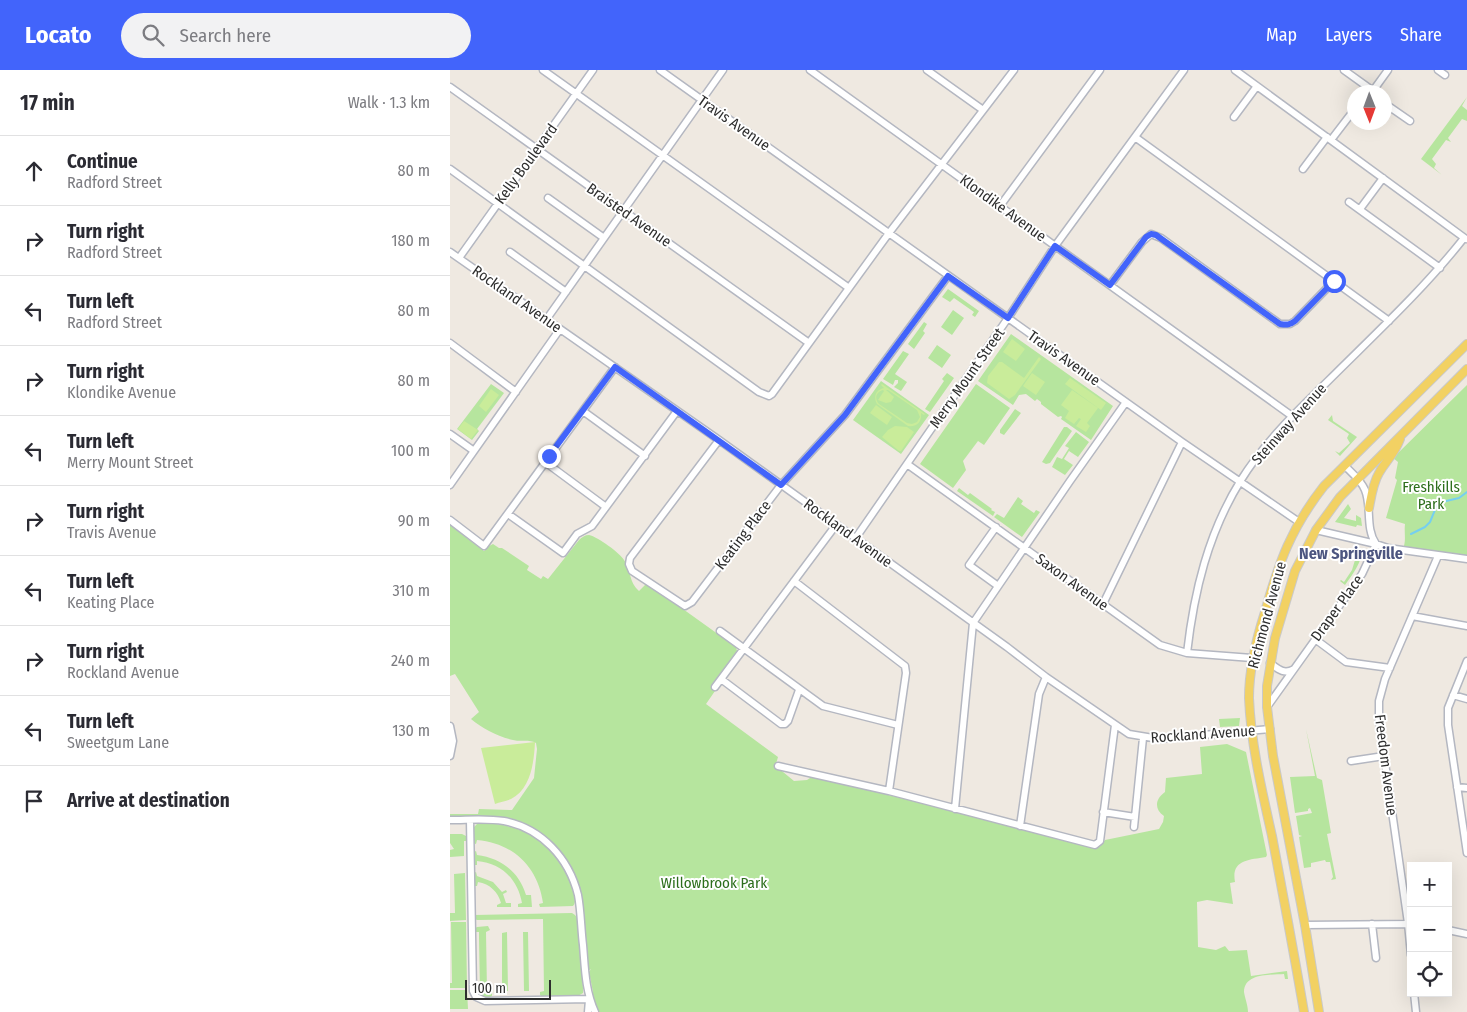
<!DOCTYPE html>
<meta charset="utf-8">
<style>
body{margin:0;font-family:"Fira Sans Condensed",sans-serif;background:#f2f2f3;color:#2b2b33}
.controls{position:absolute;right:15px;bottom:15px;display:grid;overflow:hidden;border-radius:0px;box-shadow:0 5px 20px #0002}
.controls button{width:45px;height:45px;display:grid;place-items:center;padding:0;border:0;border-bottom:1px solid #e1e1e2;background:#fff;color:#2b2b33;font:25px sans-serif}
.compass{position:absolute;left:897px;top:15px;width:45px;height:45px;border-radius:50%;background:#fff;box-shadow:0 5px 20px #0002;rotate:179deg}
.scale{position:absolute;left:15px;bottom:12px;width:86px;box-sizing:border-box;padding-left:5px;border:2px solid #2e2e2e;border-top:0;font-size:14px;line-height:18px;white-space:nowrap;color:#2e2e2e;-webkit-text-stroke:4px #fff;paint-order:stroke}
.stop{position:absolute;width:15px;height:15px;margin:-11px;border:4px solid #4264fb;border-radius:50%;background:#fff}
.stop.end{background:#4264fb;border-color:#fff;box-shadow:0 1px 5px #0008}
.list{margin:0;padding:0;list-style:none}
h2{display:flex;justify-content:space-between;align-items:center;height:65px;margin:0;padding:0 20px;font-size:21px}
h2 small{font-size:16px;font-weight:400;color:#7c7c81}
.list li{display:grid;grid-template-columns:32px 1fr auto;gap:15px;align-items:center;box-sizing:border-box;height:70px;padding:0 20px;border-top:1px solid #e1e1e2}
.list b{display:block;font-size:19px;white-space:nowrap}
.list p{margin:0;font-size:16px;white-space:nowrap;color:#7c7c81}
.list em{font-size:16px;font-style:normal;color:#7c7c81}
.icon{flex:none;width:28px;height:28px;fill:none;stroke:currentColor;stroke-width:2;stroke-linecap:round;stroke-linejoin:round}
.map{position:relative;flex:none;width:1017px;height:942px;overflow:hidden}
header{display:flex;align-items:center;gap:30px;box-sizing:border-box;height:70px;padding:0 25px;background:#4264fb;color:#fff}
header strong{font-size:24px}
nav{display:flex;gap:28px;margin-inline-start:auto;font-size:18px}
.search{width:350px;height:45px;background:#f2f2f3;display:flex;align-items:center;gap:12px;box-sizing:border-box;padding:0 18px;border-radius:28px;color:#7c7c81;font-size:19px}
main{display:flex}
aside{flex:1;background:#fff}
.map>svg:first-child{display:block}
</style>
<header>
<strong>Locato</strong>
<div class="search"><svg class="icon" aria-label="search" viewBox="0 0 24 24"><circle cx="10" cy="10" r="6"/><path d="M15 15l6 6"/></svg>Search here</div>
<nav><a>Map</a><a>Layers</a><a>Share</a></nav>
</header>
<main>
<aside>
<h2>17 min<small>Walk · 1.3 km</small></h2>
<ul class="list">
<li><svg class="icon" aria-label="ahead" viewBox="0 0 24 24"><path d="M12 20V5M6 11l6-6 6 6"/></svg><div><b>Continue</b><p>Radford Street</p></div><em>80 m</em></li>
<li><svg class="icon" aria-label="right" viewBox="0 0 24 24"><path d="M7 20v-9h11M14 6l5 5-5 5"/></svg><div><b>Turn right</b><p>Radford Street</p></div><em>180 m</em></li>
<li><svg class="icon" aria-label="left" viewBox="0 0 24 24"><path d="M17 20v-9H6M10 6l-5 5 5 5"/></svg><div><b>Turn left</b><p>Radford Street</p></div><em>80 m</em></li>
<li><svg class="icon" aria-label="right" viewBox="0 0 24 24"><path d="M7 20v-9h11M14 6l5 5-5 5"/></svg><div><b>Turn right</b><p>Klondike Avenue</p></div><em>80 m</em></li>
<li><svg class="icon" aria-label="left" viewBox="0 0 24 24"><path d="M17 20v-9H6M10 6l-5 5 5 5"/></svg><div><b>Turn left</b><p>Merry Mount Street</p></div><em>100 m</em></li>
<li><svg class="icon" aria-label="right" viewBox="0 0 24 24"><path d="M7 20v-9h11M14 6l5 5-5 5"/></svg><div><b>Turn right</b><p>Travis Avenue</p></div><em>90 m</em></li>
<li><svg class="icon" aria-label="left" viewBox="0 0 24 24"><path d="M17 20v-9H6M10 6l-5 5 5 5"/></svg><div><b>Turn left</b><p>Keating Place</p></div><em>310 m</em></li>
<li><svg class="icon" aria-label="right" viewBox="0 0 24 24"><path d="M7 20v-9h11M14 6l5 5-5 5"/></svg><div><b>Turn right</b><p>Rockland Avenue</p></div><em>240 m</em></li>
<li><svg class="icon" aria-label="left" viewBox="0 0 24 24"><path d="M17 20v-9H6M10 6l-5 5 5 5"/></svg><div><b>Turn left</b><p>Sweetgum Lane</p></div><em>130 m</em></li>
<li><svg class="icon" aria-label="arrive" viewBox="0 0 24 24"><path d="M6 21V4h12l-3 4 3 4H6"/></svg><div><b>Arrive at destination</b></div></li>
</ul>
</aside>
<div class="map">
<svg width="1017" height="942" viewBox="0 0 1017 942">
<rect width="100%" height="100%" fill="#efe9e1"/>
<!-- green -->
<path fill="#b6e59e" d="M1017 27 1012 36 1017 40V51L1012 49 998 68 1001 72 996 70 982 89 986 94 984 98 992 105 971 89Z
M498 219 529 241 525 247 522 245 524 242 504 228 500 232 492 227Z
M503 240 514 248 502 265 491 257Z
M474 252 477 254 473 261 475 263 464 279 458 274Z
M561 264 663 336 641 370 611 349 612 347 611 346 608 347 591 334V332L587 329 585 331 576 324 569 325 563 335 528 311Z
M487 275 501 285 492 298 478 288Z
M453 281 459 284 445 304 457 312 451 321 444 317 448 313V310H445L443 315 433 309Z
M497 303 504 308 480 342 475 339 494 311 492 309Z
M431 311 479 345 451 384 403 350Z
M41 314 54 323 27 359 29 361 22 370 7 359Z
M526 314 560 338 534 375 528 371 513 391 516 400 503 418 470 394Z
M1017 315V486L957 478 954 476C956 468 954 462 955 454L936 448 947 410 945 408 948 392 943 388Z
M565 339 571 343 554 365 550 363V360Z
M882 345 883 351 907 367 890 386 885 381 889 383 900 373 897 368 899 364 878 350Z
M614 357H617L622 361 600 393 596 394 592 392Z
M626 362 639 372 628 387 619 381 614 389 623 395 615 405 602 397 607 387 612 389 619 378 615 376Z
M509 418 518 425 520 423 542 439 541 440 545 442 543 446 507 421Z
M568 427 573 431 571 434 584 443 586 440 590 442 572 467 544 447 547 444 554 448Z
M898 434 901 439 894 448 906 451V445L911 448 912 456 907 455 906 457 885 452Z
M0 455 34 481 39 476 43 474 49 478H52L79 496 77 500 91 509 93 506 98 509 129 470C132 467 135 465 139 465 148 467 170 483 174 490 182 501 178 511 189 521L195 515 198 514 286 577 287 581 261 617 265 621 256 634 328 687 326 694 327 697 344 711 357 710 363 706 645 777 650 776 655 770 709 759 713 752 714 746C704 739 705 729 715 722L716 708 752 704 750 677 777 674 796 682 817 785 816 787C798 790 781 790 785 812L780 813 783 834 757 830 747 832 748 877 766 880 775 876 779 881 797 880 801 906 837 901 838 909H835L834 904C821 905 794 903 794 922 795 929 798 935 798 942H147L141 923 143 922 139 902 141 899 138 901C134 850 138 794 89 764 83 761 75 755 69 753 48 749 21 749 0 747V744H28L29 739 62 740 84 708 87 679 86 673C79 669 71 672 63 670 48 667 32 658 21 649L29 642 5 604 0 606Z
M903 476 913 479C911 493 903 504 895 515L890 511 891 510 894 512 902 500 908 480 903 479Z
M790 648 789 656 770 657 769 649Z
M856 659 867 708 872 710 881 763 877 764 886 809 881 810 883 807 880 792H876L875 790 861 793V797L854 798 849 767 852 766 849 765 846 746 862 743 860 738 858 739V741L845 743 840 707 865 706Z
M28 753C72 752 105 773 122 814 124 821 128 830 123 836L90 837 89 834 93 833C88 797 63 773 27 770L26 774 23 773V758Z
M0 764H12L16 766 17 771H14V786L0 787V780L4 779 0 773Z
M26 781 27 785C51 788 69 802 76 825H81L82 837H68V834L72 833C68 810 52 793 27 791V795H24V782Z
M26 802 27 806 43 812 52 822 56 820 57 822 53 824 56 833H61V837H47V835L51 833C48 822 40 814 28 812L27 816H25L24 803Z
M15 803 16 850 0 851V843H5L4 804Z
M122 843 125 845 128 849 133 918V923L128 926 92 927 90 925V922L94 921 93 849 27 850 25 849V845Z
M1 852H16L17 918H0V913H2Z
M38 856 40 860 36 862 37 922 42 923V926C36 930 30 927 26 922L30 921 29 868V862H25L24 859 27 857Z
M57 862 58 921H52V863Z
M73 862H78L79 921H74Z
M0 920H17L18 939H0Z"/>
<!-- pitch -->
<path fill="#c9ec9a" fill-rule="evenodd" d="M562 269 575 279 566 291 553 282Z
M589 287 591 289 565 325 559 329 537 313 538 306 549 292H552L574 308Z
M582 303 595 312 586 325 573 316Z
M620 308 656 333 651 340 615 314Z
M432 314 475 344 474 345 471 343C472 352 467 357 458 356L427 334C423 326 426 320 434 318L431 315ZM433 320 434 321 428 330 436 333 441 332 444 327 436 320H438L467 340 470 347 467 352 462 354 457 353 429 334C424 328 426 322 433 320Z
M41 319 49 325 36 342 29 336Z
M622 320 648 338 637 353 640 356 636 362 626 356 631 349 629 348 624 354 615 348 619 341 611 335Z
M426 335 442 347 437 355 420 343Z
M14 351 28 360 21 369 8 359Z
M445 356 457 357 464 362 451 381H449L432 367 438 360Z
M85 672C84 692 81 719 61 729 56 731 50 732 45 734L31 678Z"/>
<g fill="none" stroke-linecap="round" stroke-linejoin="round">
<!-- stream -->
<path stroke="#75cff0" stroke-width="2" d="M961 464 975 457 980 452 987 435 992 432 1009 428 1017 422"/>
<!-- minor casing -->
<g stroke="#b4b7c1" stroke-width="9">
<path id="minor" d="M93 0 399 218
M210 0 732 372 849 452
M360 0 842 346
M477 0 533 40
M785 0 1016 169
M894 0 919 18 922 22
M988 0 995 5
M0 17 359 273
M919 22 925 18 938 0
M934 33 960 51
M784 47 807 16
M685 67 939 251
M881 70 904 40
M0 99 309 322 319 326 322 324 439 163 564 0
M853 99 877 67
M98 128 154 168
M899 132 990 198
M550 136 650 0
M910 139 933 108
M0 182 269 370 557 577 596 607 679 664 709 669 820 659
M60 182 116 222
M9 188 143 0
M660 215 692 172 701 164 711 168 830 254H840L845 251 884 211
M96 250 273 0
M0 273 66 322
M133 341 195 386
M0 364 24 381
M269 370 180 488 179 494 182 501 235 536 242 532 331 415 395 345 498 206
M95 392 156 437
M457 394 710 575 737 583 802 588
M0 415 110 259
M58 444 113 483 127 464 142 456 227 341
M0 450 34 476 165 297
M546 457 519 495 548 516
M866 460 926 474 938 478 1017 489
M405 469 558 248 605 176 734 0
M344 511 455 596 456 603 439 721
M653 534 732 372
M962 546 1017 556
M270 561 373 636 448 655
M865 569 896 592 940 598
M737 583C744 522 758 463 791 410 814 373 846 342 878 311 925 264 973 220 1014 168
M1017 591 998 638V655L1017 783
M820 593C828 599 834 605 844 599
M271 609 331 654H335L338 651 349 620
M265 617 386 455
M1003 625 1017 629
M817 637 912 504 926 474C915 458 922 437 915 420 911 410 902 403 895 396
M0 656 3 671 0 686
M901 691 934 686
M328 696 439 721 645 775 650 771 665 655
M1007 717 1017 718
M505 739 523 553 620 411 676 332
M653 742 685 747
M0 750C18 750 36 748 54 751 91 758 119 788 128 825 131 841 131 859 133 875 135 898 135 920 145 942
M20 750 23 921 26 927 35 931 139 929
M570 756 589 624 596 607
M684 757 693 668
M922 854 926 888
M855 855 961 854
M998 860 1017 864
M961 885 958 853 929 651V631L935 609 988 486
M964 923 966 942
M138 942 139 930"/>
</g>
<!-- major casing -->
<g stroke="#c9c9c9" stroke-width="10">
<path id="major" d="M919 438C921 427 923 413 929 403 937 389 944 385 950 369
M854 942C844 883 833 825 822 766 812 721 801 675 799 628 799 598 806 570 815 542 829 492 841 458 874 416L1017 274
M869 942 855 855 823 686 817 637V616L825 568 845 501 866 460 890 427 1017 299"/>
</g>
<!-- minor -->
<use href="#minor" stroke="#fff" stroke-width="6"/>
<!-- major -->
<use href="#major" stroke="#f2d163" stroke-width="8"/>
</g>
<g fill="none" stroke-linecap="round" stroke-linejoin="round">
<!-- route -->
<path stroke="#4264fb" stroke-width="6" d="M99 386 165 297 331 415 395 345 498 206 558 248 605 176 660 215 696 167 701 164 706 165 830 254C837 255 840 255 845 251L884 211"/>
</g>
<g text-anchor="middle" stroke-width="4" stroke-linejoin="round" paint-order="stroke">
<!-- street labels -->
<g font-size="15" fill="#2e2e2e" stroke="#fff">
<text transform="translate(284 53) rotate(35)" y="5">Travis Avenue</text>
<text transform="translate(76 94) rotate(-54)" y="5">Kelly Boulevard</text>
<text transform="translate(553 138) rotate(36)" y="5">Klondike Avenue</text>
<text transform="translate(179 145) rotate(35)" y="5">Braisted Avenue</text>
<text transform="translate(67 229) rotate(35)" y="5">Rockland Avenue</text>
<text transform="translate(614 288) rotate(35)" y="5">Travis Avenue</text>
<text transform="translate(517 308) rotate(-55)" y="5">Merry Mount Street</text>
<text transform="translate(839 354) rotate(-48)" y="5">Steinway Avenue</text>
<text transform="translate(398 463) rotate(36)" y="5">Rockland Avenue</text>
<text transform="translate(293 465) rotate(-53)" y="5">Keating Place</text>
<text transform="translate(622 512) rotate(36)" y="5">Saxon Avenue</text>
<text transform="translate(887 538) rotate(-54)" y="5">Draper Place</text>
<text transform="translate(817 545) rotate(-75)" y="5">Richmond Avenue</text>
<text transform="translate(753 664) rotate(-4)" y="5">Rockland Avenue</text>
<text transform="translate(936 695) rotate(83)" y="5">Freedom Avenue</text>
</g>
<!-- park labels -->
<g font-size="15" fill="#2c6e1b" stroke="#fff">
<text x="981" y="422">Freshkills<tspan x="981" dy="17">Park</tspan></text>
<text x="264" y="818">Willowbrook Park</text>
</g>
<!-- neighbourhood labels -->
<g font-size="16" font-weight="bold" fill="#4d5680" stroke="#fff">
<text x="901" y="489">New Springville</text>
</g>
</g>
</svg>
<div class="controls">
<button>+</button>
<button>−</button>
<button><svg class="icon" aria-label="locate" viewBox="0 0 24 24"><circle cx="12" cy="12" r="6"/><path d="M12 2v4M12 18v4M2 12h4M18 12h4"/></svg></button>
</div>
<svg class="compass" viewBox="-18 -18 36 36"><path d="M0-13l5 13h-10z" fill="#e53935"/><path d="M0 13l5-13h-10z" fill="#7c7c81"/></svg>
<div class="scale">100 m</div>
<div class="stop" style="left:884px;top:211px"></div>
<div class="stop end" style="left:99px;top:386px"></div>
</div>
</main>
